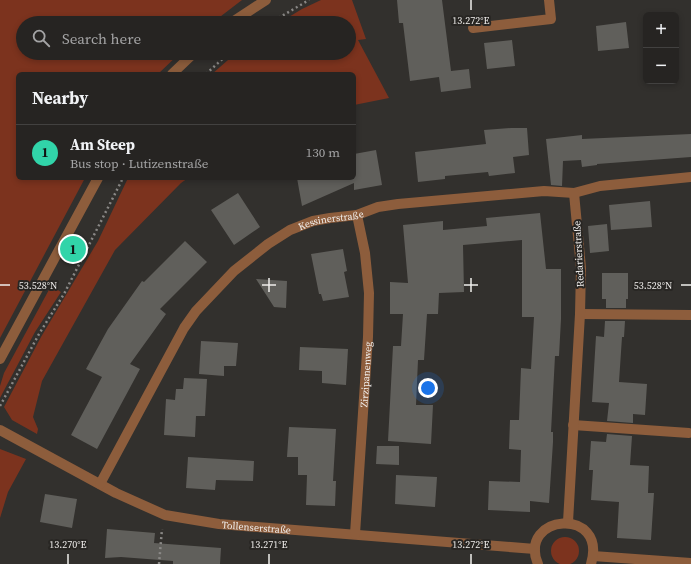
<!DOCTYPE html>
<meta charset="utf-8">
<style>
body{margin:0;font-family:"Source Serif 4",serif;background:#2e2c2a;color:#f1f3f6}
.controls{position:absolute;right:12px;top:12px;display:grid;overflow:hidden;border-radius:6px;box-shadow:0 2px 6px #0003}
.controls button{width:36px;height:36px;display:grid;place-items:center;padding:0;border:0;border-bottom:1px solid #424140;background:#262422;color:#f1f3f6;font:20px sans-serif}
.you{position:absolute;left:428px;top:388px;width:14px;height:14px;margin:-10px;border:3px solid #fff;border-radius:50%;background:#1a73e8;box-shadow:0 0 0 6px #1a73e833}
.badge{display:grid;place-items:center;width:26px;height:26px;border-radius:50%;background:#31d4a9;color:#111;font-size:13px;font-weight:700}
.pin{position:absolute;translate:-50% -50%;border:2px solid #fff;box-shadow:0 1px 4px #0006}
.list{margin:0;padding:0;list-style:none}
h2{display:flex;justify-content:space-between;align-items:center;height:52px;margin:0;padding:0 16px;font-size:17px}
h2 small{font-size:13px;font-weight:400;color:#a4a4a5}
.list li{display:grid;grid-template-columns:26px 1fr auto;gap:12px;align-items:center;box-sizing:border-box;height:56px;padding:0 16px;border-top:1px solid #424140}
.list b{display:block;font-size:15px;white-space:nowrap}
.list p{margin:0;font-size:13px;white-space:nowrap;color:#a4a4a5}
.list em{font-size:13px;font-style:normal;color:#a4a4a5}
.icon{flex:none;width:22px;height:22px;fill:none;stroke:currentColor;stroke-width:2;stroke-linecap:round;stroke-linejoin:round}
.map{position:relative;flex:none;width:691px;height:564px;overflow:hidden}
.search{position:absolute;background:#262422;box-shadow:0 2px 6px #0003;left:16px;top:16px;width:340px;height:44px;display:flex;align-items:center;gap:10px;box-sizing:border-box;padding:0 14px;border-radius:22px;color:#a4a4a5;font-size:15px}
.panel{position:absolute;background:#262422;box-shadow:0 2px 6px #0003;left:16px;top:72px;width:340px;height:108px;border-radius:6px}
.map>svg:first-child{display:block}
</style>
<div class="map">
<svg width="691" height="564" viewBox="0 0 691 564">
<rect width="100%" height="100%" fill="#32302d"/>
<!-- green -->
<path fill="#7c331e" d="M0 0H242L212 23H23V53H180L158 74H18V178H85L0 338Z
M321 0H352L366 39 358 40 389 98 354 105V74H212L236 53H349V23H279L302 9Z
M128 178H188L181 183 115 250 42 381 33 417 38 429 37 434 12 420 4 407 41 337 98 241Z
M51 286 61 292 35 332 0 398V386L4 373Z
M0 449 26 459 8 492 0 518Z
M551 551a14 14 0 1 1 28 0a14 14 0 1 1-28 0Z"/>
<!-- building -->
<path fill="#605f5b" d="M397 0H442L451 71 469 69 471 88 441 92 439 77 410 81 403 23H399Z
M626 22 629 48 598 51 596 26Z
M512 40 515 66 487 69 484 43Z
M511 128H527L529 155 513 157 515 173 489 176 488 172 445 176V179L418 182 415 152 486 144 484 130Z
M691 134V157L597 164V165L582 167 581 160 563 161 562 186 551 185 546 139 582 135V139Z
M376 150 382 185 354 190V183L302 206 297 178H354V154Z
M238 193 260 227 234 245 211 210Z
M650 201 652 227 611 230 609 205Z
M540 213 546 269H561V319L559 356H555L551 432H553V442L549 503 530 501V512L488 510 489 481 520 482 521 450 509 449 510 420H519L521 368 531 369 534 317H522V240L463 245 464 292 439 293 438 314H427L424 360H418L416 405H433L431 444 388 441 393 346H401L403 314H390V282L408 283 403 225 443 221V230L487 226 486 218Z
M607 224 609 251 590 253 588 226Z
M185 241 207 262 160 309 166 314 130 364 140 369 97 449 71 435 102 377 86 369 108 329 142 281 144 282Z
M343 249 347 271 344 272 349 297 323 301 321 294H319L311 254Z
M602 273H628V299H626V308H606V299H602Z
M256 279 287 281 286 308 274 307Z
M605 321H625L624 337H622L619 382 647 384 645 415 633 414V423L607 421 609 403 592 402 596 336 604 337Z
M201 341 238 343 236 366H224V376L199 374Z
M300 347 348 349 346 385 322 383V371L299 370Z
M184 378 207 379 205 416H196L195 437 164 435 166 399 175 400 176 389H183Z
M289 427 336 429 333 481H336L335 506 306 505 307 475H298V457H287Z
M607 434 632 436 630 465 649 466 648 493H654L651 540 617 538 619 502 591 500 593 470H589L591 441 606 442Z
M377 446H399V465L376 464Z
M188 457 254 461 253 481 216 480 215 490 186 488Z
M396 475 437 477 435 507 395 504Z
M45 494 77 499 72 528 40 522Z
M107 529 155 533 154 543 221 548 220 564H173V561L121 557 105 558Z"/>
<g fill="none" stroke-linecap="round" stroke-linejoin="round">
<!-- path -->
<path stroke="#8a8886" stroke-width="2.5" stroke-dasharray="2 3" stroke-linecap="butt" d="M270 23 309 0
M206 74 229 53
M0 406 39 334 64 294 123 178
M159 564 162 529"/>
<!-- minor -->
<g stroke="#8d5d3c" stroke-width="10">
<path d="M231 23 266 0"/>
<path d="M473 28 551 19 549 0"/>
<path d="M172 74 194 53"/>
<path d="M580 314 691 315"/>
<path d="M0 359 98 178"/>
<path d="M573 425 689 433"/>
<path id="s1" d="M0 430 116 493 165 515 219 524 535 549"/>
<path id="s2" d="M100 484 184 328 196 311 234 271 268 244 290 230 313 221 330 218 357 215 378 207 398 204 544 191 574 193 600 186 691 177"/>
<path d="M568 522 580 314 581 268 574 193"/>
<path id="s3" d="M355 534 368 337 369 293 365 253 357 215"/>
<path d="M593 556 691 563"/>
<path d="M538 564C517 514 608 506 591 564"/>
</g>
</g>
<!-- ticks -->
<path fill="none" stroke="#f0eeec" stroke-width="1.5" d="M471 0V10M269 278V292M471 278V292M0 285H10M262 285H276M464 285H478M681 285H691M68 554V564M269 554V564M471 554V564"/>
<g text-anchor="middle" stroke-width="4" stroke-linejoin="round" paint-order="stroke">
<!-- street labels -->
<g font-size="10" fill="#f0eeec" stroke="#282623">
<text dy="4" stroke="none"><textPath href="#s2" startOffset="365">Kessinerstraße</textPath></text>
<text transform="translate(578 254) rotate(-93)" y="4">Redarierstraße</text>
<text dy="4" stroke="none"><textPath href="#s3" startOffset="160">Zirzipanenweg</textPath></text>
<text dy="4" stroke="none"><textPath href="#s1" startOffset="278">Tollenserstraße</textPath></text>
</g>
</g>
<g font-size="10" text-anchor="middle" fill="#f0eeec" stroke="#282623" stroke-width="4" stroke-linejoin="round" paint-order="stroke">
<text x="471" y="24">13.272°E</text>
<text x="38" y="289">53.528°N</text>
<text x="653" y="289">53.528°N</text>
<text x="68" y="548">13.270°E</text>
<text x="269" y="548">13.271°E</text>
<text x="471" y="548">13.272°E</text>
</g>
</svg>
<div class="controls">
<button>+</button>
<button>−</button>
</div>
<div class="you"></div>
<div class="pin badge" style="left:73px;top:249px">1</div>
<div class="search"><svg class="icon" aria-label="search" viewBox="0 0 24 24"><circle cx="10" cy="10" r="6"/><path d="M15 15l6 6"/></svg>Search here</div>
<section class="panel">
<h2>Nearby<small></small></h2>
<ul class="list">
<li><span class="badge">1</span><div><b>Am Steep</b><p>Bus stop · Lutizenstraße</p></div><em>130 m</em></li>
</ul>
</section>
</div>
